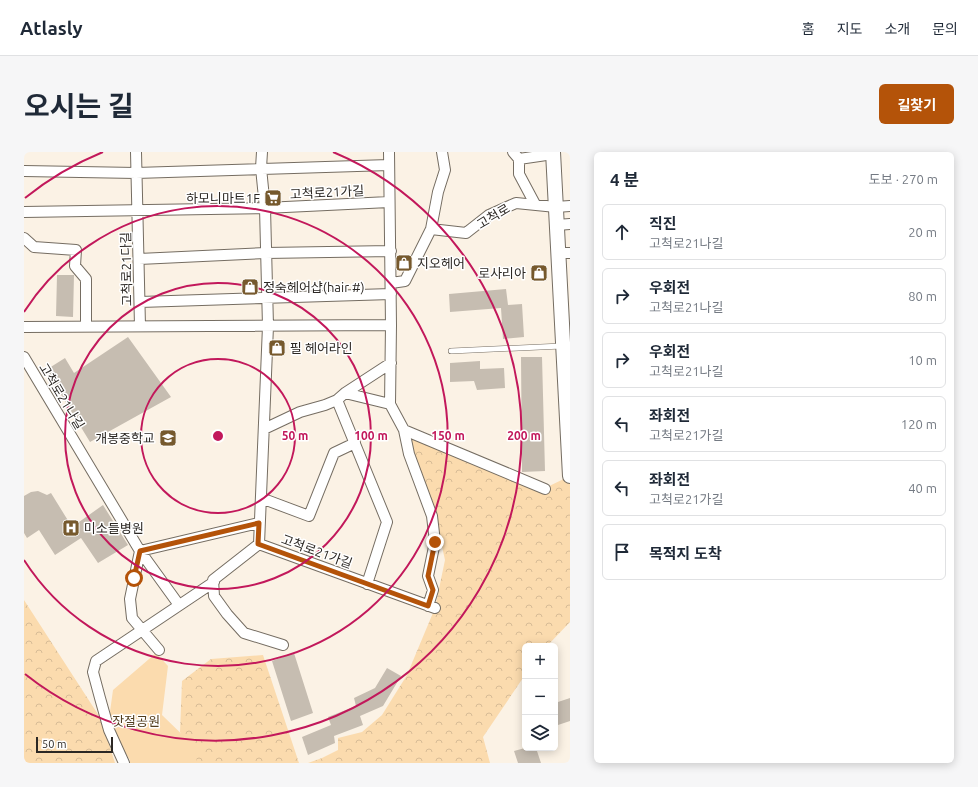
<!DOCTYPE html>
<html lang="ko">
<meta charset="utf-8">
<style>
body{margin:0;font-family:Ubuntu,"Noto Sans KR",sans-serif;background:#f6f6f7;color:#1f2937}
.controls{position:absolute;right:12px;bottom:12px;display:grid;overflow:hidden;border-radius:6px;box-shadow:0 2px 10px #0003}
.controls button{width:36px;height:36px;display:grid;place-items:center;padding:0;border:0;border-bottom:1px solid #e0e1e3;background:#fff;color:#1f2937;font:20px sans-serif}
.scale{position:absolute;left:12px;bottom:10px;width:77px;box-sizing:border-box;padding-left:4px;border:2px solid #2c2824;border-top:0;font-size:11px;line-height:14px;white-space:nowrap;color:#2c2824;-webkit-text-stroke:3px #fff;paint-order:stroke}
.stop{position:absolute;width:12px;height:12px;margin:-9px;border:3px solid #b45309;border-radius:50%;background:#fff}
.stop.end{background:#b45309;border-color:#fff;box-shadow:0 1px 4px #0008}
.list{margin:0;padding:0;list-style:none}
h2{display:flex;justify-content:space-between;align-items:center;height:52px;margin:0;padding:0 16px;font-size:17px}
h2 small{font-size:13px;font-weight:400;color:#747a83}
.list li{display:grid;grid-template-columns:26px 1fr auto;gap:12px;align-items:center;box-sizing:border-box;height:56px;margin:0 8px 8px;padding:0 8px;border:1px solid #e0e1e3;border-radius:6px}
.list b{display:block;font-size:15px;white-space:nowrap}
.list p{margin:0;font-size:13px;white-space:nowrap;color:#747a83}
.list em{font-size:13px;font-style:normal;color:#747a83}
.icon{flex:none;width:22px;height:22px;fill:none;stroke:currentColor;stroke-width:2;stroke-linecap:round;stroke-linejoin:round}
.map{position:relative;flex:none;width:546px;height:611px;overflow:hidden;border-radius:6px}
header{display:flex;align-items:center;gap:24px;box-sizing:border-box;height:56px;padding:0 20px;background:#fff;border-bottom:1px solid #e0e1e3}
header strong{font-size:19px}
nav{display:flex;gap:22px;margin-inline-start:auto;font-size:14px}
.intro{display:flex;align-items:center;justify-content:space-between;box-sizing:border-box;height:96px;padding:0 24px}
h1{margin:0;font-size:28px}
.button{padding:10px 18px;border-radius:6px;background:#b45309;color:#fff;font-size:14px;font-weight:700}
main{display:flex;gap:24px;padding:0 24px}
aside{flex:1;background:#fff;border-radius:6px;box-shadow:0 2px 10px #0003}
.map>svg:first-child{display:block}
</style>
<header>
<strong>Atlasly</strong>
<nav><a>홈</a><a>지도</a><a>소개</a><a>문의</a></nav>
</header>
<div class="intro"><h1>오시는 길</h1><a class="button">길찾기</a></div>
<main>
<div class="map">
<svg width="546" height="611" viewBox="0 0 546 611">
<defs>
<pattern id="forest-crowns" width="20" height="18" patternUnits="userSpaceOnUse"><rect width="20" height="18" fill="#fbdbae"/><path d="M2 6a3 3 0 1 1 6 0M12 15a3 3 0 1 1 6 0" fill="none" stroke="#d7bc96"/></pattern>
</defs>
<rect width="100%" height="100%" fill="#fbf2e5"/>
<!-- forest -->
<path fill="url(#forest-crowns)" d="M380 278 521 336 546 324V470L523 494H501V523L459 585 466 611H284L298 606 314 598V586L338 580 358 563 383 523 411 456 421 408 408 349Z
M0 448 77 567 91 611H0Z
M239 503 275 611H172L156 580 158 529 187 507Z"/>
<!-- park -->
<path fill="#fbdbae" d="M132 501 144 514 138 563 171 595 173 611H106V608L84 574 89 538Z"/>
<!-- building -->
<path fill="#c6bdb1" d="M33 123H50L49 165 32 164Z
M482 137 484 153 498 152 500 185 479 187 477 156 426 160 425 142Z
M104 185 147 245 66 290 22 218 41 206 50 221Z
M497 205H518L521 319 498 320Z
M456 209V217L480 216 481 236 453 238 450 229 426 230V211Z
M14 339 23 343 27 341 48 375 79 353 104 393 74 411 57 386 31 403 15 378 3 386 0 381V344L7 340Z
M270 501 289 561 267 569 248 509Z
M363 516 377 524 359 554 336 564 339 573 310 584 311 591 284 603 278 585 307 573 304 565 332 554 330 546 351 536Z
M546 546V569L531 574V551Z
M501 596H512L517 611H494L490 599Z"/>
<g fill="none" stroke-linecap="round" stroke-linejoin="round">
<!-- lane casing -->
<g stroke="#756d62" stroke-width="6">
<path id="lane" d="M427 199 538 194"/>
</g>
<!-- street casing -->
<g stroke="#756d62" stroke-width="12">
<path id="street" d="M112 0 116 174
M238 0 237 16 241 56 244 174 235 392 189 428 190 444 203 462 220 481 259 493
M365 0 367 173 366 252 380 278 385 302 408 364 411 390 404 424 409 438 404 454
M489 0 495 7 529 2
M495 7V22L511 52
M0 19 112 21 365 13
M0 60 241 56 365 50
M533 73 546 72
M407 77 442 81 465 63 492 51 532 55 546 54
M0 86 10 95 52 98 51 114 62 127V175
M534 101H546
M115 107 242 101 367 99
M367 131 381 129 407 77 414 40 421 18 418 0
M116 150 367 142
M0 175 367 173
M0 205 116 399 235 371
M321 241 366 252
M313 248 363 370 343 432
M240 277 276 260 301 253 313 248 321 241 367 211
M380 278 521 337
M237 346 285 364 310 301 331 291
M235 392 411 456
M116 399 106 447 108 466 135 498
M116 399 155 453
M100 611 85 578 76 546 69 520 72 509 190 430"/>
</g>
<!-- secondary casing -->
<g stroke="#756d62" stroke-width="16">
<path id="secondary" d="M529 0 546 324"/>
</g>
<!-- lane -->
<use href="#lane" stroke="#fff" stroke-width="5"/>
<!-- street -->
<use href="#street" stroke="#fff" stroke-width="10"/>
<!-- secondary -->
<use href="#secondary" stroke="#fff" stroke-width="14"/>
</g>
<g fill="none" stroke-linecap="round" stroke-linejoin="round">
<!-- route -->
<path stroke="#b45309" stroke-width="5" d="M110 426 116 399 235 371 234 392 404 454 409 438 404 424 411 390"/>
</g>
<!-- distance rings -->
<g fill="none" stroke="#c2185b" stroke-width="2">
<circle cx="194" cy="284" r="77"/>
<circle cx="194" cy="284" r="153"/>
<path d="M0 160A230 230 0 1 1 0 408"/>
<path d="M1 46A306 306 0 0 1 79 0M309 0A306 306 0 1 1 1 522"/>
</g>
<!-- icons -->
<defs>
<g id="supermarket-square" transform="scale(0.9)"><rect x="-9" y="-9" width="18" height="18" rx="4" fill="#76592d" stroke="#fff"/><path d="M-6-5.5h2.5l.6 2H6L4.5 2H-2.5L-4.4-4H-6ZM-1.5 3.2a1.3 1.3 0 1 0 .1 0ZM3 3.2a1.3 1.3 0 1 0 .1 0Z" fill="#fff"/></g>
<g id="shop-square" transform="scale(0.9)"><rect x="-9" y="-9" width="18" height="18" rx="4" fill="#76592d" stroke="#fff"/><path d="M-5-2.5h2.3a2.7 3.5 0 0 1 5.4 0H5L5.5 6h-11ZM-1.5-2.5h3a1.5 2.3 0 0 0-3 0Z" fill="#fff"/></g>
<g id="school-square" transform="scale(0.9)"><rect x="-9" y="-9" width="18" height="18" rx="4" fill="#76592d" stroke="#fff"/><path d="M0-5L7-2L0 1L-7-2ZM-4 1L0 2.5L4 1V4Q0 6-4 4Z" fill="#fff"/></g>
<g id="hospital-square" transform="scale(0.9)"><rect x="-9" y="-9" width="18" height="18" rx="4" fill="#76592d" stroke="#fff"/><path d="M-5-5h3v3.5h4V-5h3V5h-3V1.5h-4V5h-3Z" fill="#fff"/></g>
</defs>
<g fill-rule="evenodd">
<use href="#supermarket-square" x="249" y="46"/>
<use href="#shop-square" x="380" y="111"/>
<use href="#shop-square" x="515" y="121"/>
<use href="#shop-square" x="226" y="135"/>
<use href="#shop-square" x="253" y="196"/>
<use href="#school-square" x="144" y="286"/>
<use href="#hospital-square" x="47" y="376"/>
</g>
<g text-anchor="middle" stroke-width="3" stroke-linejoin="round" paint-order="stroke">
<!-- street labels -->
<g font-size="13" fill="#2c2824" stroke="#fff">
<text transform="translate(303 40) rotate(-3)" y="5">고척로21가길</text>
<text transform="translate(469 64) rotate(-31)" y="5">고척로</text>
<text transform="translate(102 117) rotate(-91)" y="5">고척로21다길</text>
<text transform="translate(38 244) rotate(59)" y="5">고척로21나길</text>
<text transform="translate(293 399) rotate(20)" y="5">고척로21가길</text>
</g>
<!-- poi labels -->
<g font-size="13" fill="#2c2824" stroke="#fff" text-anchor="start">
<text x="236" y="51" text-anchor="end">하모니마트1F</text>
<text x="393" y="116">지오헤어</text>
<text x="502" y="126" text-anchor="end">로사리아</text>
<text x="239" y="140">정숙헤어샵(hair #)</text>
<text x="266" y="201">필 헤어라인</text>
<text x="131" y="291" text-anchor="end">개봉중학교</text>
<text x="60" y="381">미소들병원</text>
</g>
<!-- park labels -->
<g font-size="13" fill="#523d1d" stroke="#fff">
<text x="112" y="574">잣절공원</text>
</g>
</g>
<circle cx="194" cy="284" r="6" fill="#c2185b" stroke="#fff" stroke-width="2"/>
<g font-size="12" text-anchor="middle" font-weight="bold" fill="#c2185b" stroke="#fff" stroke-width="3" stroke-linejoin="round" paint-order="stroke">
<text x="271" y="288">50 m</text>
<text x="347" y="288">100 m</text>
<text x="424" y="288">150 m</text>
<text x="500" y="288">200 m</text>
</g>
</svg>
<div class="controls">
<button>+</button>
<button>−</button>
<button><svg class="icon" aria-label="layers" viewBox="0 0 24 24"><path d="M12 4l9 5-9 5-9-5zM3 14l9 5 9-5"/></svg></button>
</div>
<div class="scale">50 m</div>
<div class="stop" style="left:110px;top:426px"></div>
<div class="stop end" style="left:411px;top:390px"></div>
</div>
<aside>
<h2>4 분<small>도보 · 270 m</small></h2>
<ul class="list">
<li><svg class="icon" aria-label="ahead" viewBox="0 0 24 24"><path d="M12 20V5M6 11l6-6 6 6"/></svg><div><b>직진</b><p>고척로21나길</p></div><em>20 m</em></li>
<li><svg class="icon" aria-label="right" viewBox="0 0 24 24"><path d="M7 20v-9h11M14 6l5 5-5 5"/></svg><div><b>우회전</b><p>고척로21나길</p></div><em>80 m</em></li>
<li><svg class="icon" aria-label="right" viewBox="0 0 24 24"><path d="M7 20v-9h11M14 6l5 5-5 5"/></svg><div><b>우회전</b><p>고척로21나길</p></div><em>10 m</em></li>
<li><svg class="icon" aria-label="left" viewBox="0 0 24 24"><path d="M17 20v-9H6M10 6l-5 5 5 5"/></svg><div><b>좌회전</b><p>고척로21가길</p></div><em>120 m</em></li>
<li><svg class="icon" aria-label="left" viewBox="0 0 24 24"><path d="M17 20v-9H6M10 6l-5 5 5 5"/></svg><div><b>좌회전</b><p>고척로21가길</p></div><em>40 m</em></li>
<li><svg class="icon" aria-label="arrive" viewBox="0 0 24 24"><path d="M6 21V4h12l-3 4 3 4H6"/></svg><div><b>목적지 도착</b></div></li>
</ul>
</aside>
</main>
